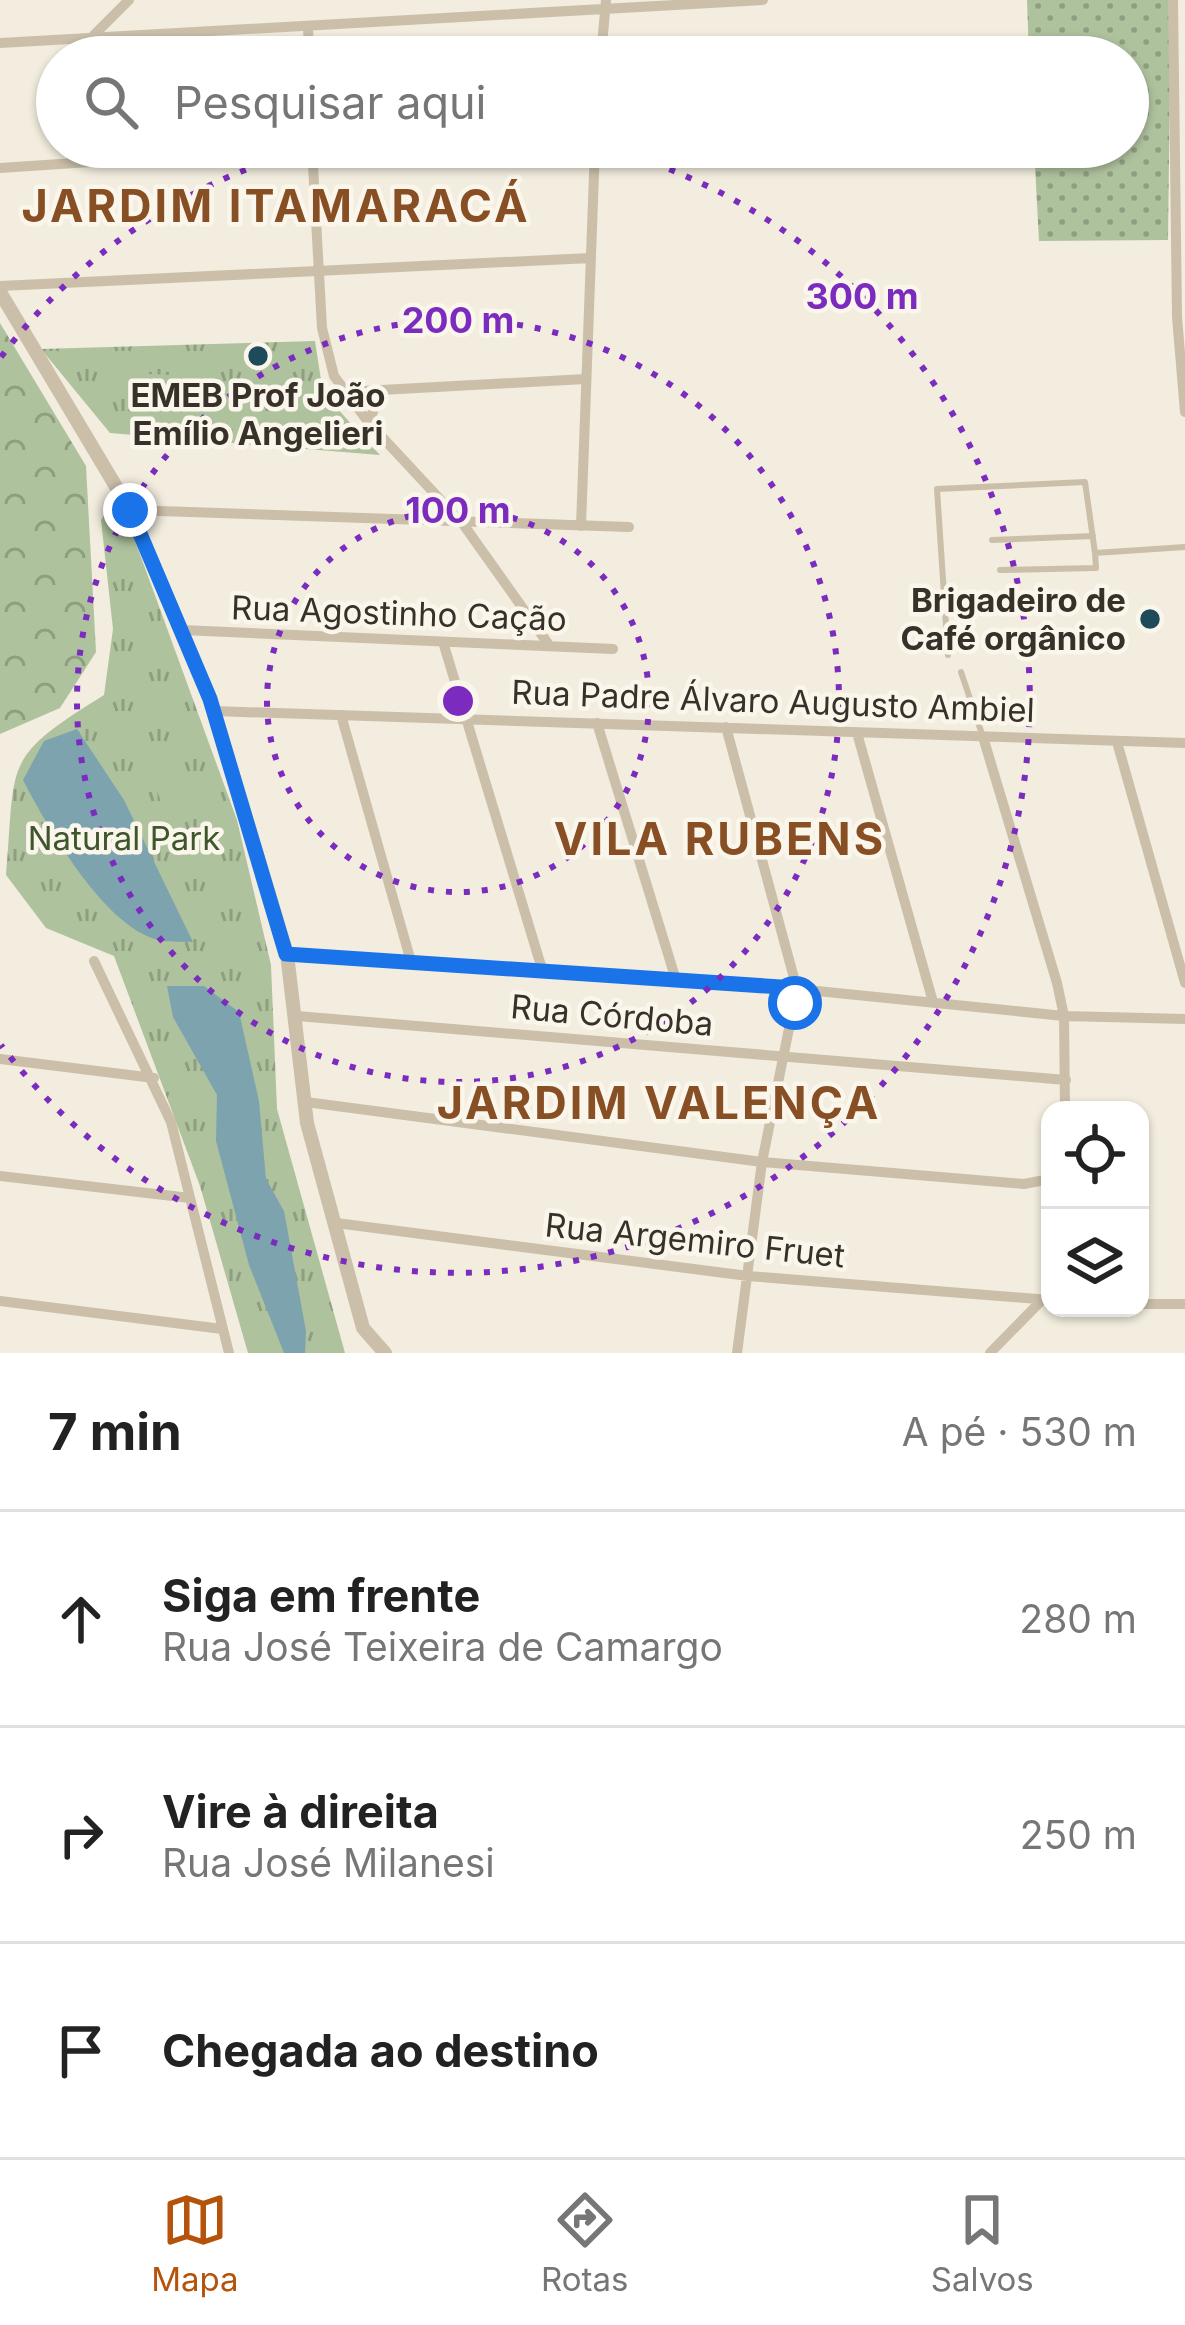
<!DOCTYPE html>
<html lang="pt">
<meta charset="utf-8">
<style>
body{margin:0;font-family:Inter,sans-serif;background:#f2f2f2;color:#222}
.controls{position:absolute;right:36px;bottom:36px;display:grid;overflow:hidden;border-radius:24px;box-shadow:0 3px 9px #0004}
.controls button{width:108px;height:108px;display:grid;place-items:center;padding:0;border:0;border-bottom:3px solid #e0e0e0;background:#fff;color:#222;font:60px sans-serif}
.stop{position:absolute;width:36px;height:36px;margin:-27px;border:9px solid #1a73e8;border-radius:50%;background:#fff}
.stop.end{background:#1a73e8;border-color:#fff;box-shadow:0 3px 12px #0008}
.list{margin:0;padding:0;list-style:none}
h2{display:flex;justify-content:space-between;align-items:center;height:156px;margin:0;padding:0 48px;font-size:51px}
h2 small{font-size:39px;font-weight:400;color:#767676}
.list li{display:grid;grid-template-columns:78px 1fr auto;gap:36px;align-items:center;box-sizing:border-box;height:216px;padding:0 48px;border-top:3px solid #e0e0e0}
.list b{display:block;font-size:45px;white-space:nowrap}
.list p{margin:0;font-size:39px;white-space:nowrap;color:#767676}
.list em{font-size:39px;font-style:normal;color:#767676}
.icon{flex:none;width:66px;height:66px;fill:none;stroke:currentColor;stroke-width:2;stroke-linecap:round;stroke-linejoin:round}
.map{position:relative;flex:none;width:1185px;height:1353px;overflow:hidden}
.search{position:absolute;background:#fff;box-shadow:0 3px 9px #0004;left:36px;right:36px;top:36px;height:132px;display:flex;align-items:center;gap:30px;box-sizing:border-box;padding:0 42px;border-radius:66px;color:#767676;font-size:45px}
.sheet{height:804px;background:#fff}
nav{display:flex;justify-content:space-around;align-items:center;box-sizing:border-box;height:168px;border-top:3px solid #e0e0e0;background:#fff;font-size:33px;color:#767676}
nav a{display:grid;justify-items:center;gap:6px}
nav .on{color:#b45309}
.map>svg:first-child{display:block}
</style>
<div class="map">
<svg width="1185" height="1353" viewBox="0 0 1185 1353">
<defs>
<pattern id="grass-dots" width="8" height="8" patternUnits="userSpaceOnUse" patternTransform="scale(3)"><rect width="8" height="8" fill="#afc29e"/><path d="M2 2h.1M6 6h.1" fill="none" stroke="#8f9e81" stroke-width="1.8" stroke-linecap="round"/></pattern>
<pattern id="forest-crowns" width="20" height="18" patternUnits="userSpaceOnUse" patternTransform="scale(3)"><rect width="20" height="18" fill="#afc29e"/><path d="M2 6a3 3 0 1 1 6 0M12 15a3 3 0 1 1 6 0" fill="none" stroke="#8f9e81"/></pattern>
<pattern id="park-tufts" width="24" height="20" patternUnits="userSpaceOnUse" patternTransform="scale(3)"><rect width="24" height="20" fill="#afc29e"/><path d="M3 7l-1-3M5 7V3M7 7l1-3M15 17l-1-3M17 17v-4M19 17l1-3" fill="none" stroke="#8f9e81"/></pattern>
</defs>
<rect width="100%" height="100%" fill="#f2edde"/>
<!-- grass -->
<path fill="url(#grass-dots)" d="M1027 0H1171L1168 240 1039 241 1034 147H1128V57H1029Z"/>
<!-- forest -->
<path fill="url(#forest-crowns)" d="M0 323 86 466 96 652 60 708 0 734Z"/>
<!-- park -->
<path fill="url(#park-tufts)" d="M315 341 323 393 380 455 110 433 41 349Z
M118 494 237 820 271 965 277 1109 345 1353H248L200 1186 114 956 46 928 6 875C16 760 1 759 104 695L113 629 101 520Z"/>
<!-- pitch -->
<path fill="#afc29e" d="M128 373 193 376 192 409 127 407Z
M178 750 198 810 167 820 147 760Z"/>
<!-- water -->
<path fill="#7da3af" d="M77 729 124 800 193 942C181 941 166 943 155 939 102 923 47 826 23 780L44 741Z
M167 986H204L239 1012 259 1101 266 1179 284 1211 306 1331 305 1353H284L249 1265 216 1141 217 1095 173 1017Z"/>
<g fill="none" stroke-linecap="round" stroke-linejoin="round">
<!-- service -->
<path stroke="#cbbfaa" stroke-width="6" d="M992 540 1093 536
M1000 570 1096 568 1095 553
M948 655 937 489 1085 482 1095 553 1185 547
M961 672 983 737"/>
<!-- minor -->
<path stroke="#cbbfaa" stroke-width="10" d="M1173 0 1177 317 1185 412
M308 26 309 57
M93 36 129 0
M0 43 763 0
M601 57 606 0
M312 147 322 328 334 376 369 423 463 524 549 645
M0 168 314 147
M0 286 591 258
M344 392 585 379
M369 423 380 391
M130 510 629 527
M581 526 595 147
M182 630 613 649
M443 642 542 969
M214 711 1185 743
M341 715 410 958
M597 723 676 980
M726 727 797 989 762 1162 737 1353
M857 733 933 1002
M983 737 1057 983 1064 1016 1065 1110
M1117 742 1185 983
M287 954 797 989 1064 1016 1185 1019
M94 961 171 1122 229 1353
M297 1016 1066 1080
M0 1059 154 1078
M306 1102 762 1162 1024 1184 1050 1179
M0 1176 190 1198
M336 1223 748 1276 1050 1300
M0 1301 222 1329
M1140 1304H1185
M990 1353 1042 1300"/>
<!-- tertiary -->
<path stroke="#cbbfaa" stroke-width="14" d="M0 292 130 510 210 699 287 954 307 1123 363 1328 385 1353"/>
</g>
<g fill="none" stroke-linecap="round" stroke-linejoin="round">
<!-- route -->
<path stroke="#1a73e8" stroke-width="15" d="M130 510 210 699 286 954 796 988 795 1003"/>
</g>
<!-- distance rings -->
<g fill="none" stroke="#7b2cbf" stroke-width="6" stroke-dasharray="6 12">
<circle cx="458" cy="701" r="191"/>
<circle cx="458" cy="701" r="381"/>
<path d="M1 357A572 572 0 0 1 315 147M601 147A572 572 0 1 1 1 1045"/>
</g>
<!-- markers -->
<g fill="#1f4a5a" stroke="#faf6eb" stroke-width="4.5">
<circle cx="258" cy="356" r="12"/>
<circle cx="1150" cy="619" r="12"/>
</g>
<g text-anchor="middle" stroke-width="9" stroke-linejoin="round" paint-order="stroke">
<!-- poi labels -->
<g font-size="33" font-weight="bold" fill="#383129" stroke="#faf6eb">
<text x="258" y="407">EMEB Prof João<tspan x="258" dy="38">Emílio Angelieri</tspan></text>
<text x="1126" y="612" text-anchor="end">Brigadeiro de<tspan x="1126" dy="38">Café orgânico</tspan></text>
</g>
<!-- street labels -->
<g font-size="33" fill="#383129" stroke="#faf6eb">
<text transform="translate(399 613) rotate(2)" y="12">Rua Agostinho Cação</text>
<text transform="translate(773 701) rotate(2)" y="12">Rua Padre Álvaro Augusto Ambiel</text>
<text transform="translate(612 1015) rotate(5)" y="12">Rua Córdoba</text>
<text transform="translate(695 1240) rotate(6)" y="12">Rua Argemiro Fruet</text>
</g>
<!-- park labels -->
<g font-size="33" fill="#3f562d" stroke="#faf6eb">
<text x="124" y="850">Natural Park</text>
</g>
<!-- district labels -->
<g font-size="45" font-weight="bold" letter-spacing="3" fill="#874f23" stroke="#faf6eb">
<text x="276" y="222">JARDIM ITAMARACÁ</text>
<text x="720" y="855">VILA RUBENS</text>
<text x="659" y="1119">JARDIM VALENÇA</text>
</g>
</g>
<circle cx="458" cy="701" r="18" fill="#7b2cbf" stroke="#faf6eb" stroke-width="6"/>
<g font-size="36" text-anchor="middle" font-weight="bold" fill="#7b2cbf" stroke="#faf6eb" stroke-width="9" stroke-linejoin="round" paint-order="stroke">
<text x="862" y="309">300 m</text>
<text x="458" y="333">200 m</text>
<text x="458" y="523">100 m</text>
</g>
</svg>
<div class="controls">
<button><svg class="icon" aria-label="locate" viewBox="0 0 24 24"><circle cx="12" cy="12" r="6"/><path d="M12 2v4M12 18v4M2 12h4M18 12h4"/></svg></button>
<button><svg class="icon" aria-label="layers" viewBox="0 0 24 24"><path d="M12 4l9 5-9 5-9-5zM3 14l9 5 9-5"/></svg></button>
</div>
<div class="stop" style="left:795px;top:1003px"></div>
<div class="stop end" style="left:130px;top:510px"></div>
<div class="search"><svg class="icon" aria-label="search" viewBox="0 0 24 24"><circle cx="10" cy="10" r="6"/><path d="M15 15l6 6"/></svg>Pesquisar aqui</div>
</div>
<section class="sheet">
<h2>7 min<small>A pé · 530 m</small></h2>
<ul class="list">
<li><svg class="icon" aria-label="ahead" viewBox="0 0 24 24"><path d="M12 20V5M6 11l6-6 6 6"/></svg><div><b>Siga em frente</b><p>Rua José Teixeira de Camargo</p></div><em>280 m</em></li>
<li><svg class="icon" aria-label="right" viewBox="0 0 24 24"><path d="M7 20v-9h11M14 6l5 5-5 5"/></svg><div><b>Vire à direita</b><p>Rua José Milanesi</p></div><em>250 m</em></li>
<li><svg class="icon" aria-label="arrive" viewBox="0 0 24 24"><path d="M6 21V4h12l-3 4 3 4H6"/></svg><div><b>Chegada ao destino</b></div></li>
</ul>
</section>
<nav>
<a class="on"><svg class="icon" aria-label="map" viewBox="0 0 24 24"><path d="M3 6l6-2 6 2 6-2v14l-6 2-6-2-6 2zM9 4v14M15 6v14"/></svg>Mapa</a>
<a><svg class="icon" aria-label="directions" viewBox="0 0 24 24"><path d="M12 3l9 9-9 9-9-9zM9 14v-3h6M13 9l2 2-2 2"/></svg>Rotas</a>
<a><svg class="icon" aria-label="saved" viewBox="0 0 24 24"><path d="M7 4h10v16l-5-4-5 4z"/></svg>Salvos</a>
</nav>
